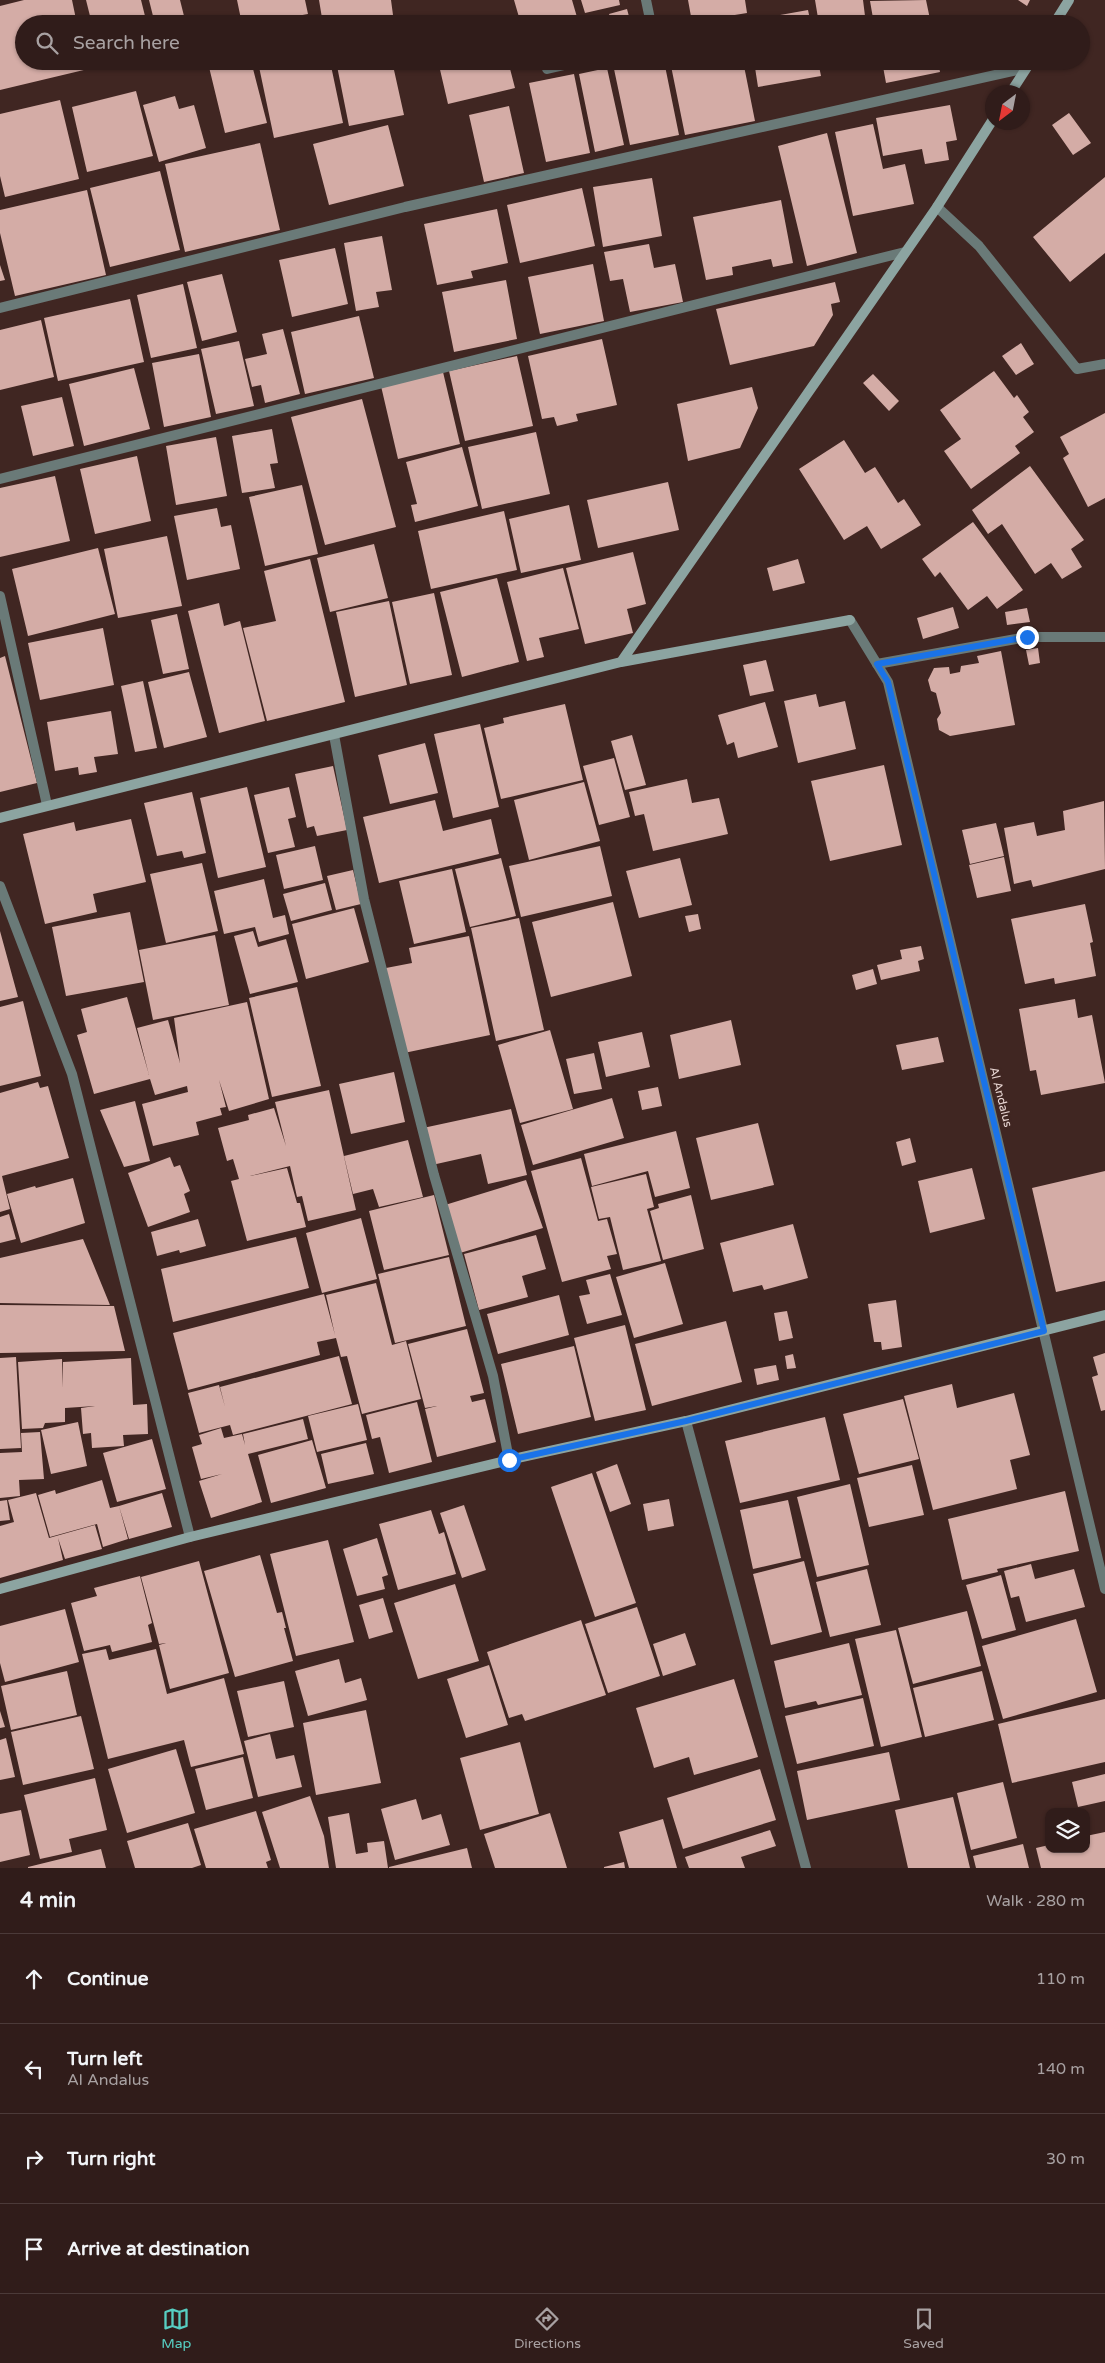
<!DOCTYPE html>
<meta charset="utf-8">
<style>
body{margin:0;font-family:"Varela Round",sans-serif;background:#382523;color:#f1f3f6}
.controls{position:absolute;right:15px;bottom:15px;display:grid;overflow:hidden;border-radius:10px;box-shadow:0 1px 4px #0004}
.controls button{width:45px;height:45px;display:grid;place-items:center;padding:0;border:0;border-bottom:1px solid #4b3a39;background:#301c1a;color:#f1f3f6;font:25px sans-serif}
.compass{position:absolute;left:985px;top:85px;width:45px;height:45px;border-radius:50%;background:#301c1a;box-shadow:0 1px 4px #0004;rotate:212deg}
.stop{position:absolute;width:15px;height:15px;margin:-11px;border:4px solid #1a73e8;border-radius:50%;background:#fff}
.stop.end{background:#1a73e8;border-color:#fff;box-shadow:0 1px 5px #0008}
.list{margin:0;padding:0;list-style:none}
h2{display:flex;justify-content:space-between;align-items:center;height:65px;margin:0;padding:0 20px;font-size:21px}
h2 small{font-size:16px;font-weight:400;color:#a8a1a2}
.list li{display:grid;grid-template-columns:32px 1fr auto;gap:15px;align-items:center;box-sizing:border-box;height:90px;padding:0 20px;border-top:1px solid #4b3a39}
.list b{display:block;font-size:19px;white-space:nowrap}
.list p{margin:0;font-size:16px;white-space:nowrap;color:#a8a1a2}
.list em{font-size:16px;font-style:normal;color:#a8a1a2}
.icon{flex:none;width:28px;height:28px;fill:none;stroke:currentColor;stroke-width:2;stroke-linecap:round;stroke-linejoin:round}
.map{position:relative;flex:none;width:1105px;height:1868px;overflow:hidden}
.search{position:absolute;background:#301c1a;box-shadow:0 1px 4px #0004;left:15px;right:15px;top:15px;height:55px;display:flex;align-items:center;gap:12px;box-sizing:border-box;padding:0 18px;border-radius:28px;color:#a8a1a2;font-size:19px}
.sheet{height:425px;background:#301c1a}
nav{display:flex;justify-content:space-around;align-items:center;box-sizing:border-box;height:70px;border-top:1px solid #4b3a39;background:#301c1a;font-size:14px;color:#a8a1a2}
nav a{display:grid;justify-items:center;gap:2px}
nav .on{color:#57cec2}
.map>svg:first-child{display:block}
</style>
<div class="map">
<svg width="1105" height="1868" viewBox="0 0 1105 1868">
<rect width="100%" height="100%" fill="#402622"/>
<!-- building -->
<path fill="#d4aca6" d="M24 0H72L77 24H24V61H86L88 69 0 90V6Z
M86 0H141L147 24H92Z
M149 0H180L186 24H155Z
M237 0H305L308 14 254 24H242Z
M319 0H391L393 15 323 24Z
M514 0H572L579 24H521Z
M581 0H619L620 5 585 13Z
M688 0H745L747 13 692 22Z
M815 0H863L866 24H819Z
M926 0 931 24H874L870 1Z
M1018 0H1030L1027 6Z
M627 9 631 24H612L609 14Z
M808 10 811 24H746V21Z
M101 61H135V62L103 70Z
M231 61H251L267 123 225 133 209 67Z
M264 61H330L343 123 274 138 258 62Z
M336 61H392L404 115 349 126Z
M438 61H508L515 88 448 104Z
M651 61H664L679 135 630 145 614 69Z
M670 61H743L755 121 685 135Z
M754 61H818L821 76 758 87Z
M882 61H938L940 72 886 83Z
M607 68 624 145 595 152 579 74Z
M574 74 590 153 546 162 529 83Z
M136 91 153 156 87 172 72 107Z
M175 96 179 109 194 105 206 148 159 162 143 105Z
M60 100 79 179 5 197 0 176V114Z
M950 105 957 140 946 142 949 160 925 164 922 149 883 156 876 118Z
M509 106 524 173 484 182 469 115Z
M1069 113 1091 143 1073 155 1052 125Z
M873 124 883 169 905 164 914 204 853 216 835 132Z
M388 125 404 186 329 205 313 144Z
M827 133 857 253 807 266 778 146Z
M260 143 280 230 185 252 165 164Z
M160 171 180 250 110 267 90 188Z
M1105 177V253L1070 282 1033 237Z
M652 178 662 236 603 247 593 187Z
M582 188 595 246 520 263 507 205Z
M87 190 106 275 15 296 0 233V210Z
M781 200 793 263 773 267 771 259 732 267 733 275 706 280 693 217Z
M497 209 508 263 471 271 473 278 437 285 424 224Z
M382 236 392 290 376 292 379 307 356 311 344 243Z
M649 244 654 268 675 264 683 302 630 312 623 279 610 281 604 252Z
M335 248 348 304 292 317 279 260Z
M593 264 604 321 540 334 528 277Z
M0 265 5 280 0 281Z
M222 274 237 332 202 341 187 282Z
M506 280 517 339 454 352 442 292Z
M835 282 840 302 831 304 833 315 814 346 730 365 716 309Z
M183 284 197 348 151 358 137 295Z
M130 299 144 362 58 381 44 318Z
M359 316 374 378 305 394 291 332Z
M41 320 54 377 0 390V330Z
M283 329 300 394 265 403 261 385 252 387 245 359 267 354 262 334Z
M602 339 617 405 576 414 578 421 557 426 554 417 542 419 528 356Z
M239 341 254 406 216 414 201 349Z
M1021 343 1034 364 1016 375 1002 356Z
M199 354 211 417 164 427 152 363Z
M517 356 533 426 465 441 449 371Z
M134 368 150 429 84 446 69 384Z
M994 371 1014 398 1017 395 1029 412 1023 417 1034 432 1015 446 1020 453 971 489 944 451 961 439 940 410Z
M443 372 460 444 398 459 381 386Z
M873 374 899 401 889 411 863 383Z
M752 387 758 408 740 448 688 461 677 404Z
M62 397 74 446 33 456 21 406Z
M362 399 396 527 325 545 291 417Z
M1105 413V498L1088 507 1063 458 1069 454 1060 437Z
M272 429 278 463 270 464 275 488 242 493 232 436Z
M536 432 550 494 482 509 468 447Z
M216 437 227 496 176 505 166 446Z
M844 440 865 473 875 467 898 503 904 499 921 525 881 549 867 526 844 540 799 469Z
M462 447 478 506 415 522 411 505 417 504 406 462Z
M137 456 151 521 95 534 80 469Z
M1030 466 1084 540 1071 549 1082 567 1062 579 1051 563 1035 574 1002 524 988 534 972 510Z
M55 476 70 541 0 557V488Z
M668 482 679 530 598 548 587 500Z
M302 485 318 554 265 566 249 497Z
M569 505 581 560 521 573 509 519Z
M217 508 221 527 231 525 240 569 187 580 174 516Z
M504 511 517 570 431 589 418 531Z
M973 522 1023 590 997 609 987 596 968 610 940 572 935 577 922 559Z
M167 536 182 606 118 618 104 549Z
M374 544 388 598 330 612 317 558Z
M98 548 115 614 28 636 12 569Z
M633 552 646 604 627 609 633 633 585 644 566 568Z
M310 559 345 702 267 721 243 628 276 621 264 571Z
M798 559 805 583 773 591 767 568Z
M563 568 579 629 539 638 544 657 527 661 507 582Z
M497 578 519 662 462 677 440 592Z
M434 593 452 675 410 684 392 602Z
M389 601 407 685 355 697 336 612Z
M219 603 224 626 240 621 265 721 219 733 188 611Z
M953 607 959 628 923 639 917 618Z
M1027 608 1030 622 1007 625 1005 612Z
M177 614 189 669 163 674 151 620Z
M103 628 114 685 40 700 28 643Z
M1038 648 1040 663 1029 665 1026 650Z
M1001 651 1015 725 950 736 939 730 937 719 941 713 936 693 931 691 928 680 934 668 949 667 950 674 960 672 961 666 979 663 977 656Z
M5 656 37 783 0 792V658Z
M766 660 774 691 750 696 743 665Z
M189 672 207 737 164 748 148 682Z
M143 681 157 748 135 752 121 686Z
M816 694 819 707 845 701 856 749 798 763 784 701Z
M765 702 778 747 738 758 734 742 727 745 718 715Z
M565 704 583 780 501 799 484 728 504 723 503 718Z
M111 711 118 754 94 757 97 772 79 775 78 767 55 771 47 722Z
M480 724 499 807 453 818 434 734Z
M632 735 646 785 625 790 611 741Z
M425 743 438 793 390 804 378 755Z
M614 758 630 817 599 825 583 766Z
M884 765 902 845 830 861 811 781Z
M333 766 347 830 317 836 314 826 307 828 295 774Z
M687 779 692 803 719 798 728 834 653 851 644 814 635 816 629 792Z
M584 782 600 841 529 860 514 800Z
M247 787 266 867 218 878 200 798Z
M289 787 296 817 288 819 295 847 268 853 254 795Z
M192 792 206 853 184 858 182 851 157 856 144 803Z
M435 800 443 831 491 819 499 854 379 883 363 817Z
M1104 801 1105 869 1033 887 1031 880 1014 884 1004 828 1034 822 1037 836 1065 830 1063 811Z
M131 819 146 882 93 894 97 912 45 924 23 834 74 822 76 831Z
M996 823 1004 856 970 864 962 830Z
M315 846 323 880 284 889 276 855Z
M600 846 612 896 521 917 509 866Z
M1004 857 1011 891 977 898 969 865Z
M501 858 516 916 470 927 455 869Z
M680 858 692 905 639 918 626 871Z
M202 863 218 931 166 943 150 874Z
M452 869 466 932 414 944 399 881Z
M353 870 361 904 336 910 327 876Z
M264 879 273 918 285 915 289 934 259 942 255 927 224 934 214 891Z
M325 883 332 910 291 921 283 894Z
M613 902 632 976 551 997 532 922Z
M1085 904 1093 942 1090 943 1096 976 1055 984 1054 978 1025 984 1011 919Z
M354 908 369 962 306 979 292 924Z
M130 912 144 982 66 996 52 927Z
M698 914 701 929 689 932 685 916Z
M519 918 544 1030 496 1041 471 928Z
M0 931 18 997 0 1001Z
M253 931 258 947 286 939 298 982 250 994 234 936Z
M215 935 229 1005 153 1020 139 950Z
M469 936 490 1035 404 1053 386 968 412 963 409 948Z
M921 946 924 959 918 961 920 971 881 980 877 965 902 959 900 950Z
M873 969 877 984 856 990 852 975Z
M297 987 321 1086 272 1097 249 998Z
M127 997 149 1075 137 1028 168 1020 180 1063 174 1018 247 1002 269 1099 229 1111 219 1080 226 1107 220 1108 222 1115 196 1122 199 1135 153 1146 142 1104 188 1092 187 1086 155 1095 150 1079 94 1094 77 1035 87 1032 81 1009Z
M1075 999 1078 1018 1092 1015 1105 1083 1041 1095 1036 1070 1030 1071 1019 1009Z
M23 1001 41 1076 0 1086V1007Z
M731 1020 741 1065 679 1079 670 1035Z
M550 1030 573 1109 520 1123 498 1045Z
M642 1032 650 1067 606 1077 598 1042Z
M938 1037 944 1062 902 1070 896 1045Z
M594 1053 602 1089 574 1094 566 1059Z
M394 1072 405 1122 351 1134 339 1084Z
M38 1082 40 1088 48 1086 69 1158 2 1176 10 1209 0 1212V1093Z
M658 1087 662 1106 642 1110 638 1091Z
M329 1090 356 1210 308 1221 302 1196 297 1197 290 1166 250 1176 287 1168 297 1203H300L306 1227 247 1241 231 1181 239 1179 233 1159 227 1161 218 1128 249 1120 248 1115 274 1108 286 1146 275 1102Z
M612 1098 624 1138 533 1165 521 1125Z
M135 1101 150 1161 124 1167 100 1110Z
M511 1109 527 1175 488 1184 481 1154 432 1165 423 1128Z
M758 1123 774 1185 711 1200 696 1138Z
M676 1131 690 1188 655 1197 648 1171 592 1186 584 1154Z
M910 1138 916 1162 902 1166 896 1142Z
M408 1140 423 1197 379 1207 373 1189 353 1194 344 1156Z
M170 1157 174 1167 180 1165 190 1191 184 1194 190 1212 148 1227 128 1173Z
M581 1158 598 1221 607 1219 617 1254 607 1256 611 1269 562 1282 531 1171Z
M972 1168 985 1219 930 1233 918 1181Z
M1105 1171V1281L1056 1292 1032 1188Z
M646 1174 654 1207 647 1209 661 1261 623 1270 610 1217 599 1219 591 1187Z
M73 1178 85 1223 21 1243 7 1194 35 1186 36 1188Z
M526 1180 543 1228 460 1253 445 1205Z
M434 1195 449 1255 384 1270 369 1211Z
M691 1195 704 1249 663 1260 650 1211 659 1208 658 1204Z
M9 1214 16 1239 0 1243V1217Z
M361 1218 377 1279 322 1293 306 1233Z
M198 1219 206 1246 180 1253 179 1250 157 1256 151 1232Z
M793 1224 808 1278 764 1290 762 1285 733 1292 720 1243Z
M536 1235 546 1269 522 1276 528 1297 479 1310 464 1254Z
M296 1237 309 1288 173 1322 161 1269Z
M83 1239 110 1305 0 1303V1258Z
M449 1257 466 1326 395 1343 378 1274Z
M665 1263 683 1324 634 1338 616 1277Z
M610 1274 622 1315 587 1324 579 1296 590 1294 586 1280Z
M376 1283 392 1345 406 1341 421 1399 362 1414 347 1356 341 1357 336 1338 317 1342 320 1355 188 1390 173 1333 324 1294 335 1335 326 1295Z
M559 1295 569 1335 498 1354 487 1314Z
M896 1300 902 1347 882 1350 881 1342H874L868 1304Z
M0 1305 114 1306 125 1351 0 1353Z
M787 1311 793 1338 779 1341 774 1313Z
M726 1321 742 1382 652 1406 635 1344Z
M625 1325 646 1410 595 1421 574 1338Z
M467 1329 484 1393 470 1396 472 1402 485 1399 496 1442 437 1457 425 1409 437 1406 425 1408 408 1344Z
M574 1346 591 1417 518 1434 501 1364Z
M1105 1353V1410L1101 1411 1092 1377 1098 1375 1093 1357Z
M793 1354 796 1368 787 1369 785 1356Z
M339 1356 352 1404 233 1435 230 1425 199 1433 188 1393 219 1385 225 1407 220 1387Z
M16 1357 21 1448 0 1449V1358Z
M131 1358 133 1405 147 1404 148 1434 123 1435 124 1446 92 1448 91 1433 83 1434 81 1408 95 1406 65 1408V1422L45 1423 43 1428 22 1429 18 1362 62 1359 63 1388V1362Z
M776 1365 779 1380 757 1385 754 1369Z
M952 1384 957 1408 1014 1393 1030 1455 1010 1460 1017 1489 933 1510 904 1396Z
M903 1399 919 1459 859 1474 843 1414Z
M417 1402 432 1462 389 1473 380 1437 372 1439 366 1415Z
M358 1404 367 1440 317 1452 308 1416Z
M825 1417 840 1480 740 1503 725 1441Z
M303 1419 308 1439 248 1454 262 1502 211 1518 199 1481 222 1474 201 1479 192 1447 202 1444 199 1435 221 1428 224 1438 242 1434 245 1445 243 1434Z
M78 1422 87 1466 51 1474 41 1430Z
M40 1432 44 1479 19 1480 20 1496 0 1498V1453L22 1452 21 1433Z
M152 1439 166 1489 117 1502 103 1453Z
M312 1440 326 1488 271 1503 258 1455Z
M366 1443 374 1474 328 1484 321 1454Z
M617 1464 631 1504 610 1512 596 1472Z
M912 1465 924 1515 869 1527 857 1478Z
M592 1473 636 1603 595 1617 551 1487Z
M102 1480 110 1508 119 1506 128 1539 103 1547 97 1524 50 1537 38 1495 55 1490 56 1494Z
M850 1484 869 1565 817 1577 797 1497Z
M1065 1491 1079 1551 997 1569 998 1572 962 1580 948 1519Z
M36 1493 49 1538 95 1525 102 1549 65 1559 58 1538 63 1560 0 1578V1526L14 1522 8 1500Z
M162 1493 172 1527 129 1539 119 1506Z
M669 1499 674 1526 648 1531 643 1504Z
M7 1500 10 1520 0 1521V1501Z
M788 1500 801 1558 753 1569 740 1510Z
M464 1505 486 1570 462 1578 440 1513Z
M431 1510 439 1534 444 1532 456 1574 398 1590 379 1524Z
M377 1538 388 1575 382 1577 385 1589 357 1596 343 1549Z
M328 1540 354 1642 296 1656 270 1554Z
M260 1555 277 1613 282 1612 286 1628H284L293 1661 235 1677 204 1571Z
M199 1561 229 1673 170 1689 159 1645 166 1643 159 1644 141 1577Z
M804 1561 822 1632 771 1645 753 1574Z
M1031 1564 1035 1579 1074 1569 1085 1607 1026 1622 1019 1596 1011 1598 1004 1571Z
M867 1569 881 1625 830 1637 816 1582Z
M1001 1575 1016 1630 982 1639 966 1585Z
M140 1576 152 1623 148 1625 152 1642 112 1652 110 1645 84 1651 71 1603 97 1596 94 1588Z
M455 1584 479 1661 418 1679 394 1603Z
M383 1598 393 1632 369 1639 359 1605Z
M637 1607 660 1676 608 1693 585 1624Z
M65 1609 79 1662 5 1682 0 1663V1626Z
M967 1611 981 1666 913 1684 898 1628Z
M1076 1619 1097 1692 1003 1719 982 1646Z
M581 1620 606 1695 525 1721 522 1714 509 1718 487 1652Z
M896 1630 922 1737 881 1747 855 1639Z
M685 1633 696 1665 663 1676 653 1644Z
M849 1643 862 1695 818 1705 816 1701 785 1708 774 1661Z
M106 1649 109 1660 156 1649 167 1694 224 1678 244 1754 191 1767 184 1740 108 1759 82 1654Z
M339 1659 345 1683 361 1678 367 1700 308 1716 295 1671Z
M489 1665 508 1725 466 1738 447 1679Z
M67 1671 77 1715 11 1730 1 1686Z
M982 1671 994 1720 925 1737 913 1688Z
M734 1679 758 1757 694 1775 689 1757 654 1768 636 1708Z
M284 1681 294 1727 248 1737 237 1691Z
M863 1698 874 1746 797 1764 785 1716Z
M1105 1699V1762L1012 1783 998 1724Z
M366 1710 381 1783 316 1795 303 1723Z
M0 1711 5 1727 0 1728Z
M81 1716 94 1769 23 1785 11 1732Z
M270 1734 276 1759 294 1755 302 1787 258 1797 244 1741Z
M6 1738 15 1777 0 1780V1740Z
M520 1742 539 1814 480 1830 460 1758Z
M176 1749 195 1813 127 1833 108 1769Z
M889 1752 900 1800 807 1820 797 1771Z
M243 1757 253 1798 206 1810 195 1769Z
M760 1769 776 1820 683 1849 667 1798Z
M1105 1774V1801L1078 1807 1072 1782Z
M95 1778 107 1830 69 1839 72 1852 40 1859 24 1795Z
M1003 1782 1017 1838 971 1850 957 1793Z
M310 1796 324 1836 329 1868H280L262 1812Z
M953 1797 970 1868H908L895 1810Z
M416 1799 422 1820 441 1814 450 1845 395 1860 381 1809Z
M21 1810 30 1855 0 1862V1814Z
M256 1811 271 1860 266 1862 268 1868H206L194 1829Z
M349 1813 356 1854 368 1852 367 1843 384 1841 388 1868H336L328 1817Z
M550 1813 567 1868H495L484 1834Z
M663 1819 677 1868H629L619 1832Z
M188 1823 201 1865 192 1868H135L127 1841Z
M770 1830 776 1846 741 1857 745 1868H689L685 1857Z
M1105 1832V1868H1041L1036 1848 1049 1845V1849H1086V1836Z
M1023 1844 1029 1868H976L973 1856Z
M467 1848 472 1868H389V1867Z
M101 1849 106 1868H28V1867Z
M624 1862 625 1868H604V1867Z"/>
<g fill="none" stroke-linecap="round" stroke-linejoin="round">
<!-- lane -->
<path stroke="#6a7a78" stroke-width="10" d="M937 207 979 246 1077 369 1105 364
M0 596 47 805
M877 664 1027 637H1105"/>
<!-- street -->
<path stroke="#6a7a78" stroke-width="10" d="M646 0 651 24
M547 69 582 61
M0 308 405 207 1026 68
M0 479 905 252
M850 620 888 682 1105 1589
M334 735 364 899 434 1175 493 1376 509 1460
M0 886 72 1074 190 1537
M686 1421 806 1868"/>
<!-- secondary -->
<path stroke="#8ca4a1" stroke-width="10" d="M1054 24 1069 0
M1011 92 1031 61
M621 662 937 207 992 121
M0 818 621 662 850 620
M0 1589 190 1537 509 1460 686 1421 1105 1315"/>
</g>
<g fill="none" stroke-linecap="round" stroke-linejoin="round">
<!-- route -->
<path stroke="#1a73e8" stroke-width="6" d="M509 1460 686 1421 1044 1331 888 682 877 664 1027 637"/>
</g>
<g text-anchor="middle" stroke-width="5" stroke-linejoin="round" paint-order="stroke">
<!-- street labels -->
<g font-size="12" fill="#e7d5d2" stroke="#402622">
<text transform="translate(1001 1097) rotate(76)" y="4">Al Andalus</text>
</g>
</g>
</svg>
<div class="controls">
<button><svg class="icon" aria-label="layers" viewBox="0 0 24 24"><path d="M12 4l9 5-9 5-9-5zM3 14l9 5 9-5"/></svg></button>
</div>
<svg class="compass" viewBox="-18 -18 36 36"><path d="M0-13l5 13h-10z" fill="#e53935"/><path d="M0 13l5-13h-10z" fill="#a8a1a2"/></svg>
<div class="stop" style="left:509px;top:1460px"></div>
<div class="stop end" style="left:1027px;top:637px"></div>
<div class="search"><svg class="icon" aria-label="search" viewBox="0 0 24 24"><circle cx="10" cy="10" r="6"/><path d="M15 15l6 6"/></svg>Search here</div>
</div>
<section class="sheet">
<h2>4 min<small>Walk · 280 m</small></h2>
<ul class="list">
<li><svg class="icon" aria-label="ahead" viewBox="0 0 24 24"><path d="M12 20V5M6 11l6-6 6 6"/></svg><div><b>Continue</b></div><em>110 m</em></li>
<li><svg class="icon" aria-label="left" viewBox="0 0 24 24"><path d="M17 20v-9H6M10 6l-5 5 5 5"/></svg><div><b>Turn left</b><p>Al Andalus</p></div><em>140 m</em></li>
<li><svg class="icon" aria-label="right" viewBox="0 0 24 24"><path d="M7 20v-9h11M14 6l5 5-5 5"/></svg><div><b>Turn right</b></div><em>30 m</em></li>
<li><svg class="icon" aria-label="arrive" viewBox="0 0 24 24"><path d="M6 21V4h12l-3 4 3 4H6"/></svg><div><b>Arrive at destination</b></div></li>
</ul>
</section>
<nav>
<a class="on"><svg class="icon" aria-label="map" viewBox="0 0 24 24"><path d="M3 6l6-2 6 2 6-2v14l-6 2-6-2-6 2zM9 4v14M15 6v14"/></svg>Map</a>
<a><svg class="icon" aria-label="directions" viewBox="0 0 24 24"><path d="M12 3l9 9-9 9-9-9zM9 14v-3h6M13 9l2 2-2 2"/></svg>Directions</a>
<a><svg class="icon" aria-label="saved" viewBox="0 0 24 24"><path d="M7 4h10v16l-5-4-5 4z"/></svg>Saved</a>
</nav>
